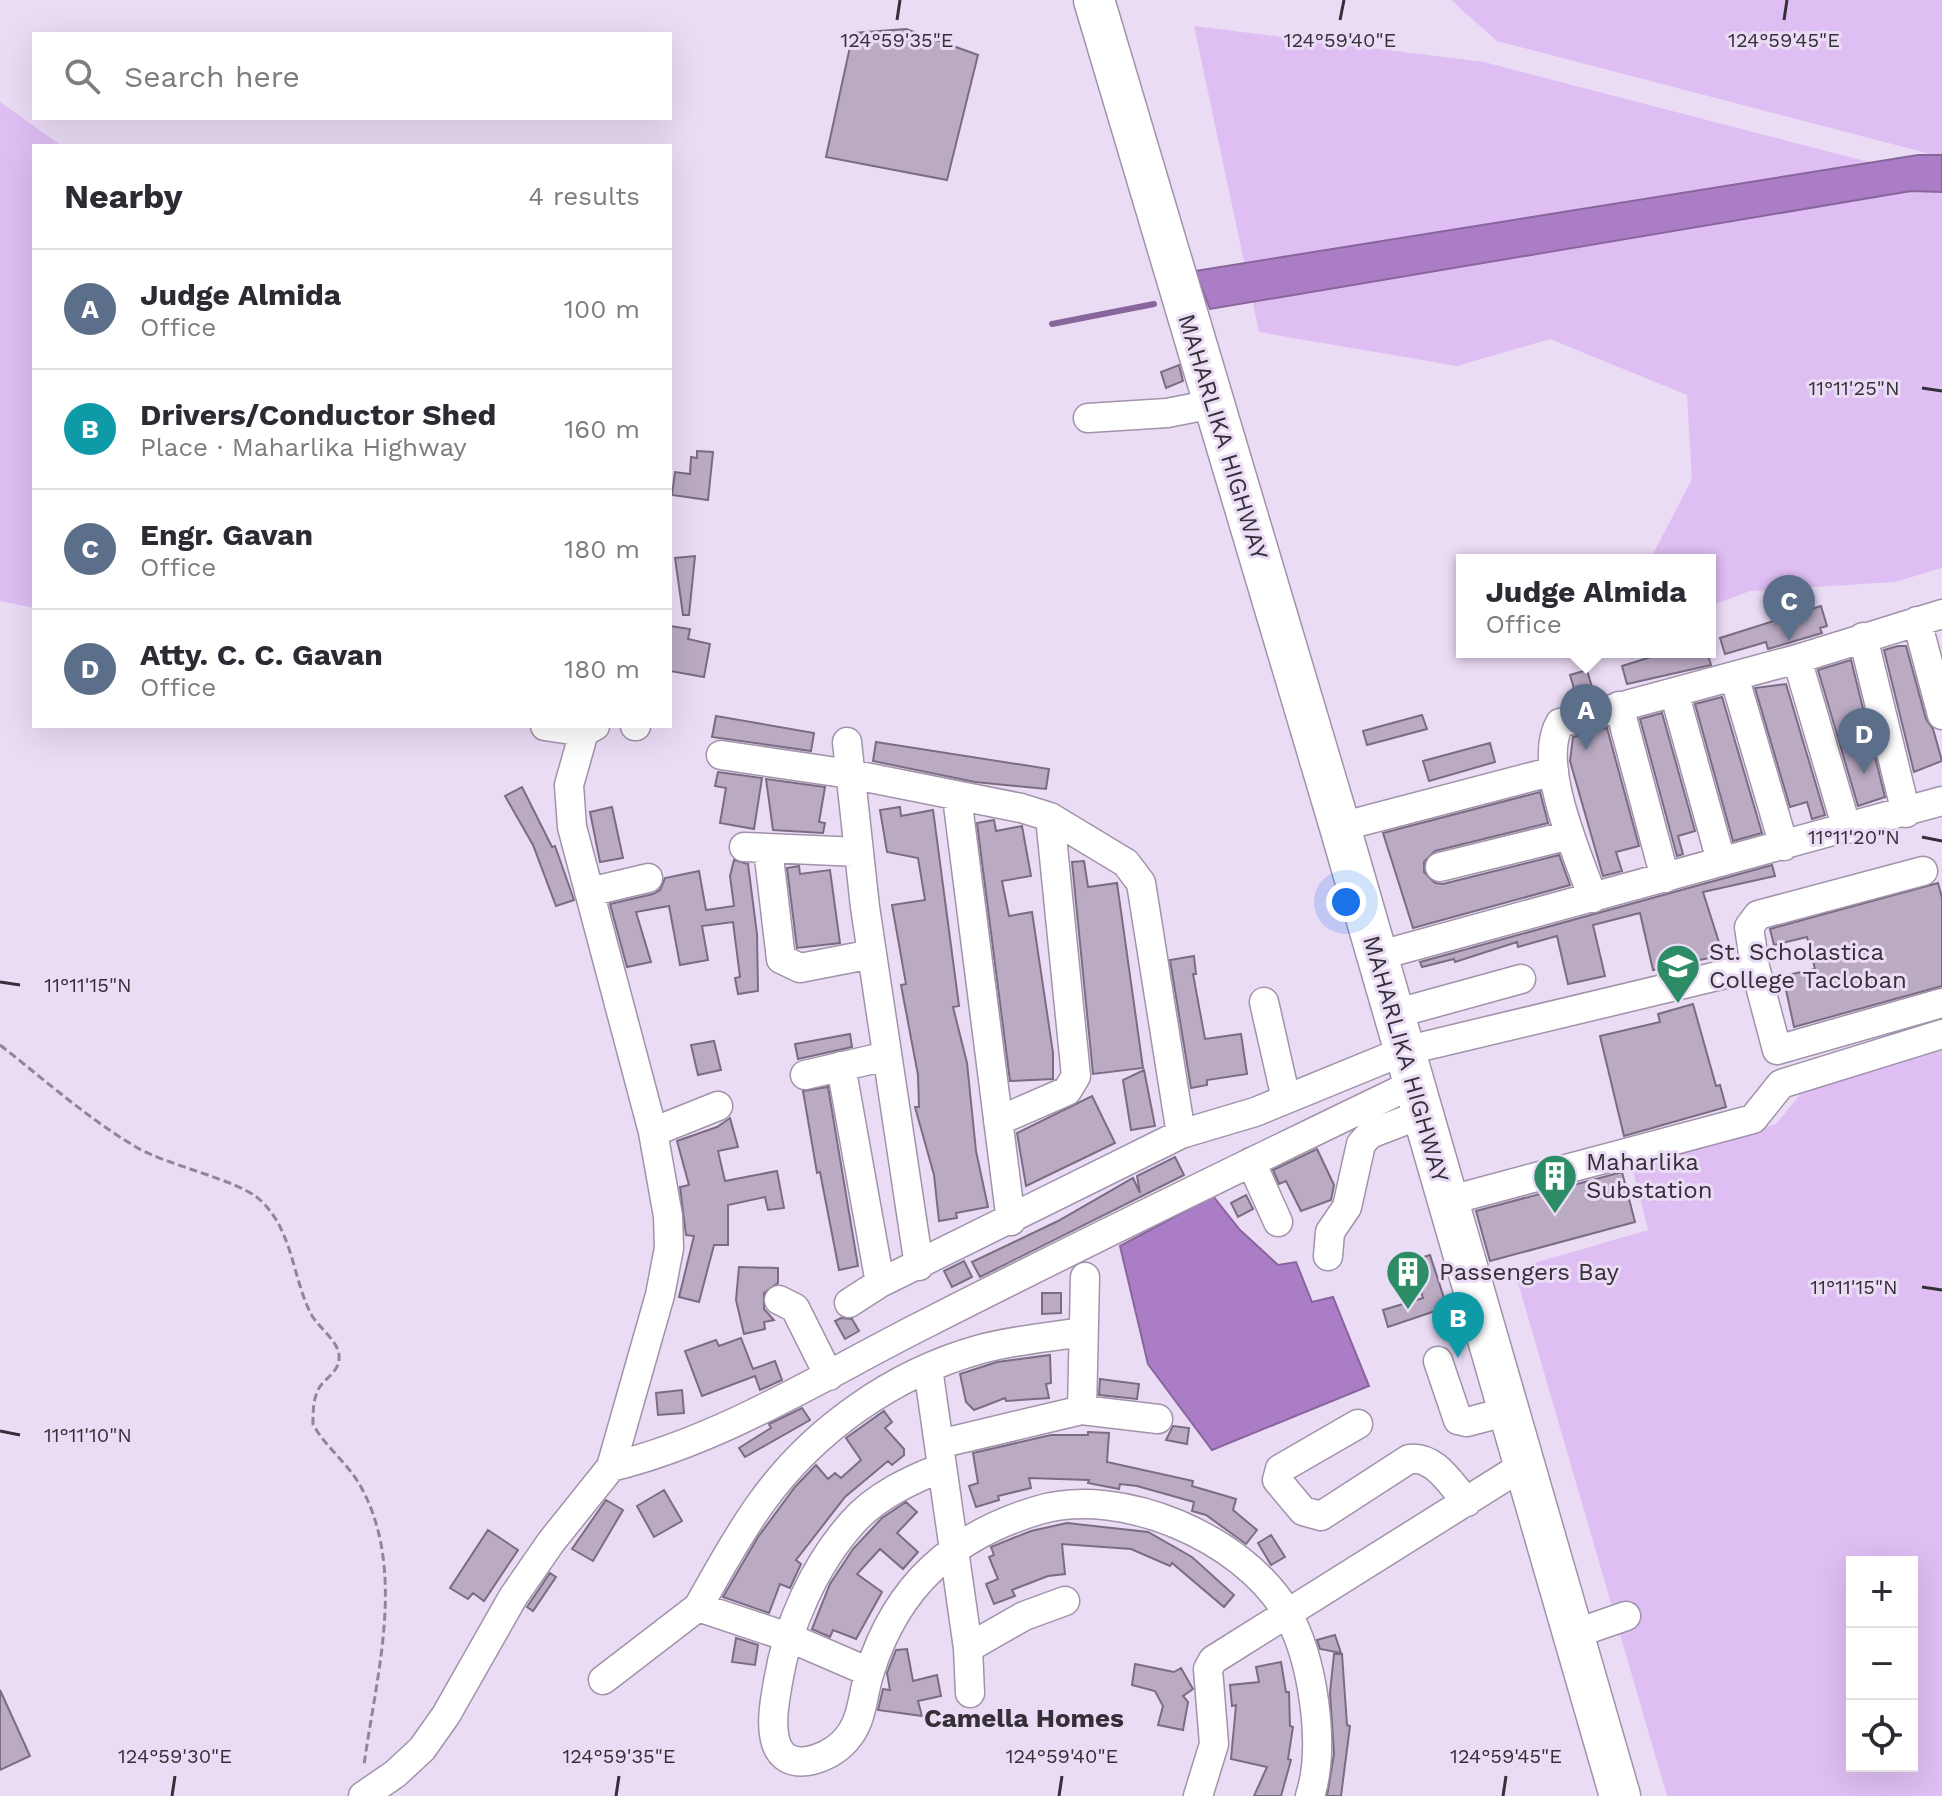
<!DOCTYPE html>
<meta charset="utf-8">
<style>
body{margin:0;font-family:"Work Sans",sans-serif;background:#f2f2f3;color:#2b2b33}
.controls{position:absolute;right:24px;bottom:24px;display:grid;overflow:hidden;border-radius:0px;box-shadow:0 8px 32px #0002}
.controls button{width:72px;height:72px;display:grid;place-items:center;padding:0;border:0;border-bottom:2px solid #e1e1e2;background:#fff;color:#2b2b33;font:40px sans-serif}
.you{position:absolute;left:1346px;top:902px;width:28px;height:28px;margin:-20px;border:6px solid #fff;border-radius:50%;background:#1a73e8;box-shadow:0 0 0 12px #1a73e833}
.badge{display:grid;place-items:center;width:52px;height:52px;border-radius:50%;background:#2b8c66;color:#fff;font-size:26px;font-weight:700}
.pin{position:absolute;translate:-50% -66px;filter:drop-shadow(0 2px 4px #0008)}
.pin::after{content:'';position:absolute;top:42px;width:28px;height:24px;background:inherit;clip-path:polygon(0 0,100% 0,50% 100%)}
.popup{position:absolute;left:1456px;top:554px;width:260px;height:104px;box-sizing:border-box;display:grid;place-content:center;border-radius:0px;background:#fff;filter:drop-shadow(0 2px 6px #0005);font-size:26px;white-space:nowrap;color:#7c7c81}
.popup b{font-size:30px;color:#2b2b33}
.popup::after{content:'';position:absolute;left:50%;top:100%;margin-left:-16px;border:16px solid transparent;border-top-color:#fff}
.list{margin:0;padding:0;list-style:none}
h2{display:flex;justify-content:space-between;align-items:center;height:104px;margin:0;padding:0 32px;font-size:34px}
h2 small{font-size:26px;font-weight:400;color:#7c7c81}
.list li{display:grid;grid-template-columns:52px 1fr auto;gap:24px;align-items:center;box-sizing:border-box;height:120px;padding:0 32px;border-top:2px solid #e1e1e2}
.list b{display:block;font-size:30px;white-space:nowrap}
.list p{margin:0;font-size:26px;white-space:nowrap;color:#7c7c81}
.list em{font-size:26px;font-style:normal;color:#7c7c81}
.icon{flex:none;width:44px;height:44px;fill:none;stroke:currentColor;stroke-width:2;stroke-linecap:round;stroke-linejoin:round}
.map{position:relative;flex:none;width:1942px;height:1796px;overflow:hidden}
.search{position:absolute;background:#fff;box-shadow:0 8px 32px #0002;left:32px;top:32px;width:640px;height:88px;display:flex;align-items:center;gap:20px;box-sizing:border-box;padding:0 28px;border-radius:0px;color:#7c7c81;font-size:30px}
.panel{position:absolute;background:#fff;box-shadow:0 8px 32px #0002;left:32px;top:144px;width:640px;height:584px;border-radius:0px}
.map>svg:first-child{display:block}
</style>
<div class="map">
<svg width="1942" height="1796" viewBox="0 0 1942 1796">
<rect width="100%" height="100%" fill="#ebdcf5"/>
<!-- green -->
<path fill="#dfbef3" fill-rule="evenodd" d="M1451 0H1942V157L1497 41Z
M1194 26 1484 62 1942 181V568L1895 582 1750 591 1710 606V560H1650L1692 479 1687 395 1550 339 1457 366 1259 332Z
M0 102 62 146H34V608L0 601Z
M1942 1049V1796H1667L1514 1269 1648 1230 1631 1163 1776 1124 1802 1092ZM1852 1562H1912V1766H1852Z"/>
<!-- water -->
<path fill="#ac7dc7" stroke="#88669c" stroke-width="2" d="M1918 155H1942V192L1911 191 1210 309 1195 271Z
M1213 1196 1240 1230 1278 1265 1296 1262 1312 1302 1333 1297 1369 1386 1212 1450 1148 1364 1120 1246Z"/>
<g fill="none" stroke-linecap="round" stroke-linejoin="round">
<!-- stream -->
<path stroke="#88669c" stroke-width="6" d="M1052 324 1154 304"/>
</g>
<!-- building -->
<path fill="#baabc3" stroke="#7a6d83" stroke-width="2" d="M906 29 978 55 947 180 826 157 853 33Z
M1179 365 1183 381 1166 388 1161 372Z
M697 451 713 452 708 500 672 495 675 472 690 474 691 457 697 458Z
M695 556 689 615H683L675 558Z
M1821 606 1827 626 1820 628 1822 633 1768 649 1766 642 1725 654 1720 638Z
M670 626 690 629 688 639 710 644 704 677 670 671Z
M1898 646H1906L1926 719 1933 729 1942 761 1914 772 1884 650Z
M1667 652H1707L1711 665 1627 684 1622 666Z
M1851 660 1885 797 1858 806 1818 670Z
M1587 670 1594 694 1577 699 1570 675Z
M1786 684 1825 815 1812 819 1807 802 1790 807 1755 688Z
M1722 697 1762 833 1733 841 1695 704Z
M1662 713 1695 831 1678 836 1683 854 1677 856 1640 719Z
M1422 715 1427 729 1367 745 1363 731Z
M716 716 814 733 811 751 712 737Z
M1607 728 1639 846 1616 852 1622 871 1603 876 1570 761 1573 737Z
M876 742 1049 769 1046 789 975 782 873 761Z
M1490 743 1495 762 1429 781 1423 761Z
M718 772 762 778 754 829 720 823 726 788 715 786Z
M766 779 825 787 819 822 825 823 823 833 773 830Z
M522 787 552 847 555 846 574 900 556 906 533 845 505 796Z
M1540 792 1548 823 1435 851 1424 862V872L1435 883 1443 884 1559 855 1570 885 1413 928 1383 833Z
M612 807 623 858 600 862 590 812Z
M900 807 901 816 933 810 959 1006 953 1007 967 1063 976 1151 988 1207 956 1213 957 1218 939 1221 934 1175 915 1107H919L918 1075 901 985 906 984 892 905 925 900 918 858 887 852 880 810Z
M994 820 996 831 1022 826 1031 876 1002 881 1009 916 1032 912 1053 1053V1079L1010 1081 977 823Z
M734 860 748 864 757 934 758 991 738 994 735 978 740 977 733 922 702 926 708 960 680 965 669 906 636 912 651 962 627 967 610 904 653 894 660 890 665 878 699 871 706 910 734 906 730 876Z
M1084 861 1088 887 1117 883 1143 1068 1093 1074 1072 862Z
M1772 865 1775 876 1703 892 1723 955 1653 970 1640 913 1593 925 1605 976 1568 984 1557 936 1518 947 1517 942 1455 962 1454 959 1422 967 1420 962Z
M799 866 800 874 830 870 840 943 797 948 787 868Z
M1938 883 1942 898V986L1794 1027 1783 976 1815 969 1807 937 1774 945 1770 929Z
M1194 956 1196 974H1193L1205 1039 1241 1034 1247 1074 1207 1080V1085L1191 1088 1170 960Z
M1693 1004 1716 1086 1720 1085 1726 1107 1624 1136 1600 1036 1660 1022 1658 1014Z
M850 1034 852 1047 798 1059 795 1044Z
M714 1041 721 1070 698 1075 691 1045Z
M1144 1070 1155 1126 1131 1130 1123 1080Z
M828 1087 858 1266 839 1270 820 1172 817 1173 803 1091Z
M1092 1096 1115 1143 1026 1186 1017 1133Z
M730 1118 738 1147 718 1151 725 1181 777 1171 784 1208 768 1210 765 1197 728 1205V1245H714L699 1302 679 1297 694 1236 686 1235 680 1187 689 1185 677 1141 717 1127Z
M1317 1149 1334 1185 1331 1200 1301 1211 1286 1181 1279 1184 1273 1170Z
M1175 1157 1184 1175 980 1277 972 1262 1058 1221 1133 1178 1140 1193 1137 1176Z
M1622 1172 1635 1222 1490 1261 1476 1211Z
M1246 1195 1253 1209 1238 1217 1231 1203Z
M1430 1255 1447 1307 1388 1327 1383 1310 1423 1298 1411 1261Z
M964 1261 972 1277 952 1287 944 1271Z
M739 1267 778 1268V1283L764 1293V1309L774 1320 764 1322 765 1329 744 1334 736 1300Z
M1042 1293H1061V1313L1042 1314Z
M841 1318 852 1319 859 1331 845 1339 835 1321Z
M741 1338 753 1369 775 1361 782 1380 760 1390 755 1376 702 1396 685 1351 716 1340 719 1346Z
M1050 1355 1051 1383 1046 1384 1049 1398 1006 1401 1005 1398 974 1410 966 1402 960 1374 997 1362Z
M1100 1379 1139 1384 1137 1399 1099 1395Z
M682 1390 684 1413 658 1415 656 1393Z
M802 1408 810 1420 745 1457 739 1448 771 1428 769 1424Z
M884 1411 892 1422 885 1428 904 1449V1455L892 1465 888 1461 845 1497 796 1560 801 1564 790 1588 780 1584 769 1613 723 1597 758 1537 795 1487 816 1465 828 1479 835 1473 841 1478 861 1460 846 1438Z
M1173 1426 1189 1428 1187 1444 1166 1440Z
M1088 1432 1109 1433 1107 1462 1193 1481 1192 1486 1236 1499 1233 1510 1257 1530 1246 1544 1206 1515 1192 1511 1194 1502 1137 1486 1120 1484 1119 1489 1088 1483 1089 1480 1029 1478 1031 1488 998 1496 999 1500 976 1507 969 1486 978 1483 973 1453 1051 1435H1088Z
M664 1490 682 1521 654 1537 637 1506Z
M606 1500 623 1510 593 1561 572 1549Z
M906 1502 917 1512 897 1533 918 1552 903 1569 880 1549 857 1574 882 1592 856 1639 833 1630 830 1637 812 1629 830 1584 853 1549 882 1518Z
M1067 1523 1148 1532 1192 1557 1234 1595 1224 1607 1172 1563 1170 1566 1131 1549 1062 1544 1065 1574 1048 1576 1012 1590 1015 1596 994 1604 986 1584 998 1579 989 1557 994 1555 991 1547 1031 1531Z
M488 1530 518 1550 484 1601 473 1593 468 1599 450 1588Z
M1271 1535 1285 1557 1271 1565 1258 1543Z
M550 1573 556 1577 533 1611 527 1607Z
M1335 1635 1341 1653 1320 1649 1317 1640Z
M736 1638 758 1645 755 1665 732 1662Z
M907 1649 913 1681 937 1675 941 1696 918 1701 922 1716 878 1710 883 1689 890 1690 887 1673 896 1650Z
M1334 1654H1342L1347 1725 1350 1726 1341 1796H1327L1334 1754 1330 1693Z
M1281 1662 1286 1692H1289L1290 1726 1293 1727 1288 1759 1291 1760 1281 1796H1254L1267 1767 1231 1759 1236 1705 1232 1706 1230 1685 1259 1682 1256 1667Z
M1135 1664 1174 1672 1181 1668 1193 1689 1183 1696 1188 1702 1183 1730 1158 1725 1163 1706 1155 1691 1132 1685Z
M0 1690 30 1756 0 1770Z"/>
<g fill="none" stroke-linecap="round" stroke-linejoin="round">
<!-- minor casing -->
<g stroke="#a193aa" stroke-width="31">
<path id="minor" d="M1088 418 1167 413 1213 404
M1917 621 1942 715
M1863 637 1906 813
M1797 659 1847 829
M1734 676 1784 846
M1674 692 1721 861
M1619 706 1665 878
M545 726 584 732 595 726
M635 726H636
M847 742 865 907 919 1266
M721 755 850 774 1021 808 1050 817 1126 863 1141 883 1181 1134
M957 797 1011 1221
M1340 827 1554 771
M744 847 859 852
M768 849 781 959 800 968 872 954
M1440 867 1570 835
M589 892 648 878
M1593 898C1578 856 1536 763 1560 723L1797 659 1942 614
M1377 956 1942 801
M1755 967 1749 927 1758 915 1923 871
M1264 1002 1286 1099
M1394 1014 1521 979
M841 1066 880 1283
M805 1075 887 1056
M998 1121 1067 1091 1076 1076 1050 817
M653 1132 718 1106
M1251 1162 1278 1222
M1447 1201 1753 1119 1781 1084 1942 1034
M1328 1256 1330 1232 1347 1207 1361 1144 1370 1134 1422 1114
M779 1300 795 1308 829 1376
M849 1303 880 1283 1181 1134 1255 1112 1404 1051 1755 967 1777 1050 1942 1003
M1438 1361 1458 1420 1467 1422 1509 1411
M928 1368 968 1648 970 1693
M1082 1410 1085 1277
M1358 1424 1280 1469 1277 1480 1303 1511 1321 1516 1409 1459C1435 1455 1451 1485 1467 1502
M939 1444 1082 1410 1158 1419
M611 1467C725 1439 825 1374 929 1322 1090 1240 1251 1162 1413 1084
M941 1468C910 1480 876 1496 853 1522 815 1564 787 1626 778 1682 775 1700 770 1724 776 1743 786 1774 825 1760 842 1744 864 1723 861 1698 870 1671 897 1585 954 1535 1039 1510 1122 1486 1242 1538 1286 1611 1313 1657 1326 1746 1310 1796
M698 1607C718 1572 737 1536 761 1503 813 1430 894 1373 981 1349 1014 1340 1050 1337 1083 1332
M1574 1634 1626 1616
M968 1648 1024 1616 1065 1601
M603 1680 698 1607 788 1637 869 1672
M363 1796 395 1774 422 1749 446 1715 513 1597 551 1542 611 1467 660 1295 669 1248 668 1216 653 1132 572 827 569 785 584 732
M1198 1796 1214 1744 1208 1669 1213 1660 1524 1465"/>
</g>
<!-- highway casing -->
<g stroke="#a193aa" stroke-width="43">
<path id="highway" d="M1094 0 1340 827 1620 1796"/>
</g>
<!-- path -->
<path stroke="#918697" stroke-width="3" stroke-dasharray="8 4" stroke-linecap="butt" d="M0 1045C45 1080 87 1118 136 1147 166 1165 238 1180 259 1199 293 1229 292 1277 311 1314 319 1329 341 1342 339 1359 338 1373 325 1378 319 1388 313 1399 313 1411 313 1424 325 1447 348 1463 361 1487 407 1571 376 1676 364 1765"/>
<!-- minor -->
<use href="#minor" stroke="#fff" stroke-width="28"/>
<!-- highway -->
<use href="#highway" stroke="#fff" stroke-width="40"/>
</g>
<!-- ticks -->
<path fill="none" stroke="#352f38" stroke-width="3" d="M897 20 900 0M1340 20 1344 0M1784 20 1787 0M1922 388 1942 391M1922 837 1942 841M0 982 20 985M1922 1287 1942 1290M0 1431 20 1435M172 1796 175 1776M616 1796 619 1776M1059 1796 1062 1776M1503 1796 1506 1776"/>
<!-- icons -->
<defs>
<g id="school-pin" transform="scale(2.3)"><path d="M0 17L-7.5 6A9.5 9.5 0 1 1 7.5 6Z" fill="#2b8c66" stroke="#ebdcf5"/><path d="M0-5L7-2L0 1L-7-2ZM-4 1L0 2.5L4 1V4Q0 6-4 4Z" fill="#fff"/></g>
<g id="building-pin" transform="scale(2.3)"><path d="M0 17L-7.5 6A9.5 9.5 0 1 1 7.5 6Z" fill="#2b8c66" stroke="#ebdcf5"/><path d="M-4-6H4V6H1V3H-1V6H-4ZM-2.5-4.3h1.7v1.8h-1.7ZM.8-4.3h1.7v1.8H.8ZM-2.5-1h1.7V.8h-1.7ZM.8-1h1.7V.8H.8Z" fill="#fff"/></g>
</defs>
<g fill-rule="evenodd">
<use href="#school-pin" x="1678" y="966"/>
<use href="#building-pin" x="1555" y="1176"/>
<use href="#building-pin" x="1408" y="1272"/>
</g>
<g text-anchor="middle" stroke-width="6" stroke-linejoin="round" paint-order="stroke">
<!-- street labels -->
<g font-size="24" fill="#352f38" stroke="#ebdcf5">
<text transform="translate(1223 437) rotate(73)" y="8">MAHARLIKA HIGHWAY</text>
<text transform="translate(1406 1059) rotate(74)" y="8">MAHARLIKA HIGHWAY</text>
</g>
<!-- poi labels -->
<g font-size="24" fill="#352f38" stroke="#ebdcf5" text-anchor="start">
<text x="1709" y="960">St. Scholastica<tspan x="1709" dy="28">College Tacloban</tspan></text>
<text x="1586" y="1170">Maharlika<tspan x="1586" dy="28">Substation</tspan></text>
<text x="1439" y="1280">Passengers Bay</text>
</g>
<!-- neighbourhood labels -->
<g font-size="26" font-weight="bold" fill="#352f38" stroke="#ebdcf5">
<text x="1024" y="1727">Camella Homes</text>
</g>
</g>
<g font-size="20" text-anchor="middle" fill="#352f38" stroke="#ebdcf5" stroke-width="6" stroke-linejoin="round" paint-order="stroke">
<text x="897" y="47">124°59'35"E</text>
<text x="1340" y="47">124°59'40"E</text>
<text x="1784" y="47">124°59'45"E</text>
<text x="1854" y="395">11°11'25"N</text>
<text x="1854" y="844">11°11'20"N</text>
<text x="88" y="992">11°11'15"N</text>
<text x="1854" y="1294">11°11'15"N</text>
<text x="88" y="1442">11°11'10"N</text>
<text x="175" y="1763">124°59'30"E</text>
<text x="619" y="1763">124°59'35"E</text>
<text x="1062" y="1763">124°59'40"E</text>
<text x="1506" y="1763">124°59'45"E</text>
</g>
</svg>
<div class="controls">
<button>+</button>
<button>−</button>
<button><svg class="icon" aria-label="locate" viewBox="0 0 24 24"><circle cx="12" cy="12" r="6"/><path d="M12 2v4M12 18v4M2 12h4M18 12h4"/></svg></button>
</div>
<div class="you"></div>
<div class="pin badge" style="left:1586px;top:750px;background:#5c6f8a">A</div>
<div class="popup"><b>Judge Almida</b>Office</div>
<div class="pin badge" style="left:1458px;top:1358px;background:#0f9aa8">B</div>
<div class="pin badge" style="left:1789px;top:641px;background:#5c6f8a">C</div>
<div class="pin badge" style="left:1864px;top:774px;background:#5c6f8a">D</div>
<div class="search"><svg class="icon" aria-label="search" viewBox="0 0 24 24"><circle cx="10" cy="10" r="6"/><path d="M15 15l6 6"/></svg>Search here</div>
<section class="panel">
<h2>Nearby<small>4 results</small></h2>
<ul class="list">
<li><span class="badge" style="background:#5c6f8a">A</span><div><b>Judge Almida</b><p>Office</p></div><em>100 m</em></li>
<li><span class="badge" style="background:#0f9aa8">B</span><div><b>Drivers/Conductor Shed</b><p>Place · Maharlika Highway</p></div><em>160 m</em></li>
<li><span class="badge" style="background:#5c6f8a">C</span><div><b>Engr. Gavan</b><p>Office</p></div><em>180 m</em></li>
<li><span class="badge" style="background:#5c6f8a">D</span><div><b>Atty. C. C. Gavan</b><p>Office</p></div><em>180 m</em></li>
</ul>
</section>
</div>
